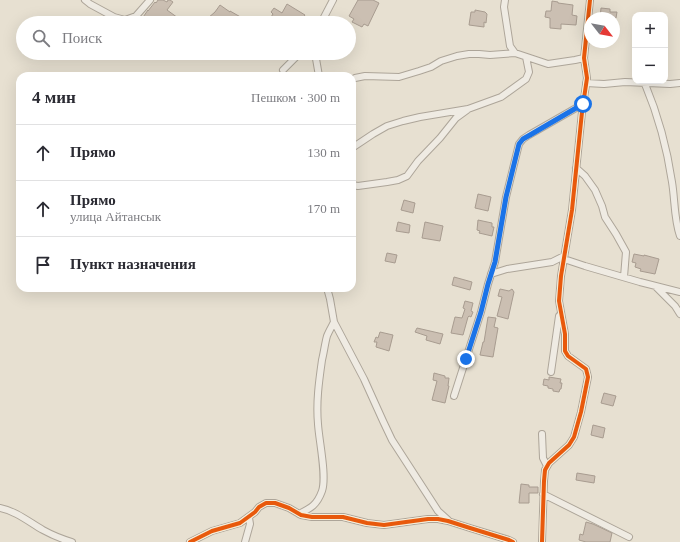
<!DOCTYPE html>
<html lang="ru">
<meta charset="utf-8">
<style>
body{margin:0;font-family:Georgia,serif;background:#f7f7f7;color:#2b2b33}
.controls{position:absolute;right:12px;top:12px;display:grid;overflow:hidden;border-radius:8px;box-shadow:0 4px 16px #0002}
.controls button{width:36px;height:36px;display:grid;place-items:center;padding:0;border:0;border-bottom:1px solid #e1e1e2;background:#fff;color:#2b2b33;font:20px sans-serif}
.compass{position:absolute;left:584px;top:12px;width:36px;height:36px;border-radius:50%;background:#fff;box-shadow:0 4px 16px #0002;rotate:121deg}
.stop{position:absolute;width:12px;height:12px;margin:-9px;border:3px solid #1a73e8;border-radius:50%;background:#fff}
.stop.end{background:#1a73e8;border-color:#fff;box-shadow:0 1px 4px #0008}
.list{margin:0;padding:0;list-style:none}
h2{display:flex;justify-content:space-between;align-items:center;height:52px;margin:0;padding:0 16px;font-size:17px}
h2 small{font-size:13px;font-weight:400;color:#7c7c81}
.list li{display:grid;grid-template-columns:26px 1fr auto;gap:12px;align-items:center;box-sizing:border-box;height:56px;padding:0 16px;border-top:1px solid #e1e1e2}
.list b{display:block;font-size:15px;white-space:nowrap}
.list p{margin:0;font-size:13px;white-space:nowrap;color:#7c7c81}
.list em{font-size:13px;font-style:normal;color:#7c7c81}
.icon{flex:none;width:22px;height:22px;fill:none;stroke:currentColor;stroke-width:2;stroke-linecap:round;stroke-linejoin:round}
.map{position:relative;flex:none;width:680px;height:542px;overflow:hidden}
.search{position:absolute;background:#fff;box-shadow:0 4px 16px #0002;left:16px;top:16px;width:340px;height:44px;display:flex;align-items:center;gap:10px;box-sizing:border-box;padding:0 14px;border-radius:22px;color:#7c7c81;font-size:15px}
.panel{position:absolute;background:#fff;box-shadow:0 4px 16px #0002;left:16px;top:72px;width:340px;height:220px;border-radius:12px}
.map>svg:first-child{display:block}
</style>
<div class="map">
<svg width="680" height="542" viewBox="0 0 680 542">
<rect width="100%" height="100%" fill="#e7e0d1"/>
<!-- building -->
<path fill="#cbbfb2" stroke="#a89c90" d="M158 0H163L167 2 168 0H170L173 2 167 10 185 23H139L148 10V11L155 2 156 3Z
M358 0H373L379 3 368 26 364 24 362 27 352 22 354 19 349 16Z
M552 1 558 2V3L573 5 572 15 577 16 576 25 561 24V29L550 28V18L545 17 546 11H551Z
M287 4 305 15 302 19H301L298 23H267L273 14 271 12 274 8 282 13Z
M220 5 230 12V11L251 23H215L208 18 215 12Z
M601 8 610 9V12H617L616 18H600Z
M475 10 485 12 487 14 486 23 484 22V27L469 25 471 12H475Z
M478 194 491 197 488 211 475 208Z
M404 200 415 203 413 213 401 210Z
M478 220 492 223V227H494L492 236 479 233 480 231 477 230Z
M398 222 410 225 409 233 396 231Z
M425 222 443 226 440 241 422 238Z
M387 253 397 255 395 263 385 261Z
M634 254 644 256V255L659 259 655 274 640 271 641 269 635 267 636 263 632 262Z
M454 277 472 282 470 290 452 285Z
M500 289 509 291 512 289 514 292 508 319 497 316 502 297 498 296Z
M465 301 473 303 471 311 473 312 471 317 469 316 468 317 463 335 451 333 455 317 462 318 465 309 463 308Z
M488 317 496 318 494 327 498 328 493 357 480 355 483 342H484Z
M417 328 443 334 440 344 426 340 427 336 415 332Z
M380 332 393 335 389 351 376 347 377 342H374L376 337 378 338Z
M434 373 445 376V378H449L448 386H449L445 403 432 400 437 381 433 380Z
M549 377 561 379 560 383H562L561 389H560L559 392 553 391V389L548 388V386L543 385 544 379 549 380Z
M604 393 616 396 613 406 601 403Z
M593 425 605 428 603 438 591 435Z
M577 473 595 476 594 483 576 480Z
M521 484 529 485V487H538V493H529V503H519Z
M586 522 593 524 612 533 610 542H586L579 540 580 534 583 535Z"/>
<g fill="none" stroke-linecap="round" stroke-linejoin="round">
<!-- minor casing -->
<g stroke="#ada599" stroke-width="8">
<path id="minor" d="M85 0 90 4 114 17 125 20 136 16 150 0
M505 0 504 7 510 46 515 53
M321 23 333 0
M315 53 319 76
M283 70 300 53
M352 80 355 78 365 76 399 77 419 71 431 67 441 61 457 56 469 54H479L490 55 515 53 548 64 575 60 584 58
M586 83 604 84 625 82 670 84 680 83
M645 84C658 115 667 148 672 182 675 200 674 219 680 236
M352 148 373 134 387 126 403 121 420 117 468 109 501 97 526 79 529 72 526 57
M576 168 585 176 595 190 602 206 605 217 616 234 626 252 624 277
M352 185 358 186 387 182 398 180 407 176 418 161 440 138 456 118 467 110
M564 259 585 266 640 282 680 292
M491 274 507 269 552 262 564 256
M655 286 675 306 680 314
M327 288 330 299 334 322 364 379 383 421 392 440 438 511 448 520
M551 372 559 316
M454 396 481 312 488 284 495 262 506 197 519 144 523 139 529 135 583 104
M542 434 543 458 547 466
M543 494 629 537
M0 508C16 511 29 522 43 530 52 535 62 539 72 542
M299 514C311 508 317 505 322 491 327 476 319 441 318 424 316 402 319 381 322 360 324 352 325 343 327 336 329 331 332 326 334 322
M190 542 212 531 240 523 255 512 259 507 266 503H275L289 508 301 515 312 517H343L367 523 384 525 428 519H438L448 521 470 528 509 540 513 542
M245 542 250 524 249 518
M542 542 544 481 545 470 549 463 569 445 574 437 581 412 588 377 586 369 568 356 565 351V334L559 301 561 276 572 210 582 112 587 78 584 58 590 0"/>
</g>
<!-- minor -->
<use href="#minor" stroke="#efebe3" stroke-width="6"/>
<!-- cycleway casing -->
<g stroke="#f7eed8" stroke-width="6">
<path id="cycleway" d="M190 542 212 531 240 523 255 512 259 507 266 503H275L289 508 301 515 312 517H343L367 523 384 525 428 519H438L448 521 470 528 509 540 513 542
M542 542 544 481 545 470 549 463 569 445 574 437 581 412 588 377 586 369 568 356 565 351V334L559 301 561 276 572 210 582 112 587 78 584 58 590 0"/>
</g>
<!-- cycleway -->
<use href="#cycleway" stroke="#e8590c" stroke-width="4"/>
</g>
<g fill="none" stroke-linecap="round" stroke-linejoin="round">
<!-- route -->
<path stroke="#1a73e8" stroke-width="5" d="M466 359 481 312 488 284 495 262 506 197 519 144 523 139 530 135 583 104"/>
</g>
</svg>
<div class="controls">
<button>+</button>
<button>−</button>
</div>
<svg class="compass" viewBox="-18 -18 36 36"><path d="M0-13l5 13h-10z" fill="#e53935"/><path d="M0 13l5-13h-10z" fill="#7c7c81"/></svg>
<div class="stop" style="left:583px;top:104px"></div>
<div class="stop end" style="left:466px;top:359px"></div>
<div class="search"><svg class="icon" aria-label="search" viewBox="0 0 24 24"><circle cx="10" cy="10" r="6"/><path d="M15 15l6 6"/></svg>Поиск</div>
<section class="panel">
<h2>4 мин<small>Пешком · 300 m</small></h2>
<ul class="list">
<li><svg class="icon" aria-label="ahead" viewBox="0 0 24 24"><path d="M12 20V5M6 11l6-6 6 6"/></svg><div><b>Прямо</b></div><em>130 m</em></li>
<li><svg class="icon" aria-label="ahead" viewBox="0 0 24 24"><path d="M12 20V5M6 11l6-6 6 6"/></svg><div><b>Прямо</b><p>улица Айтансык</p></div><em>170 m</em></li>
<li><svg class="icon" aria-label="arrive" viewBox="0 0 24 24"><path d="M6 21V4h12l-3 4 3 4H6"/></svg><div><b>Пункт назначения</b></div></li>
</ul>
</section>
</div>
